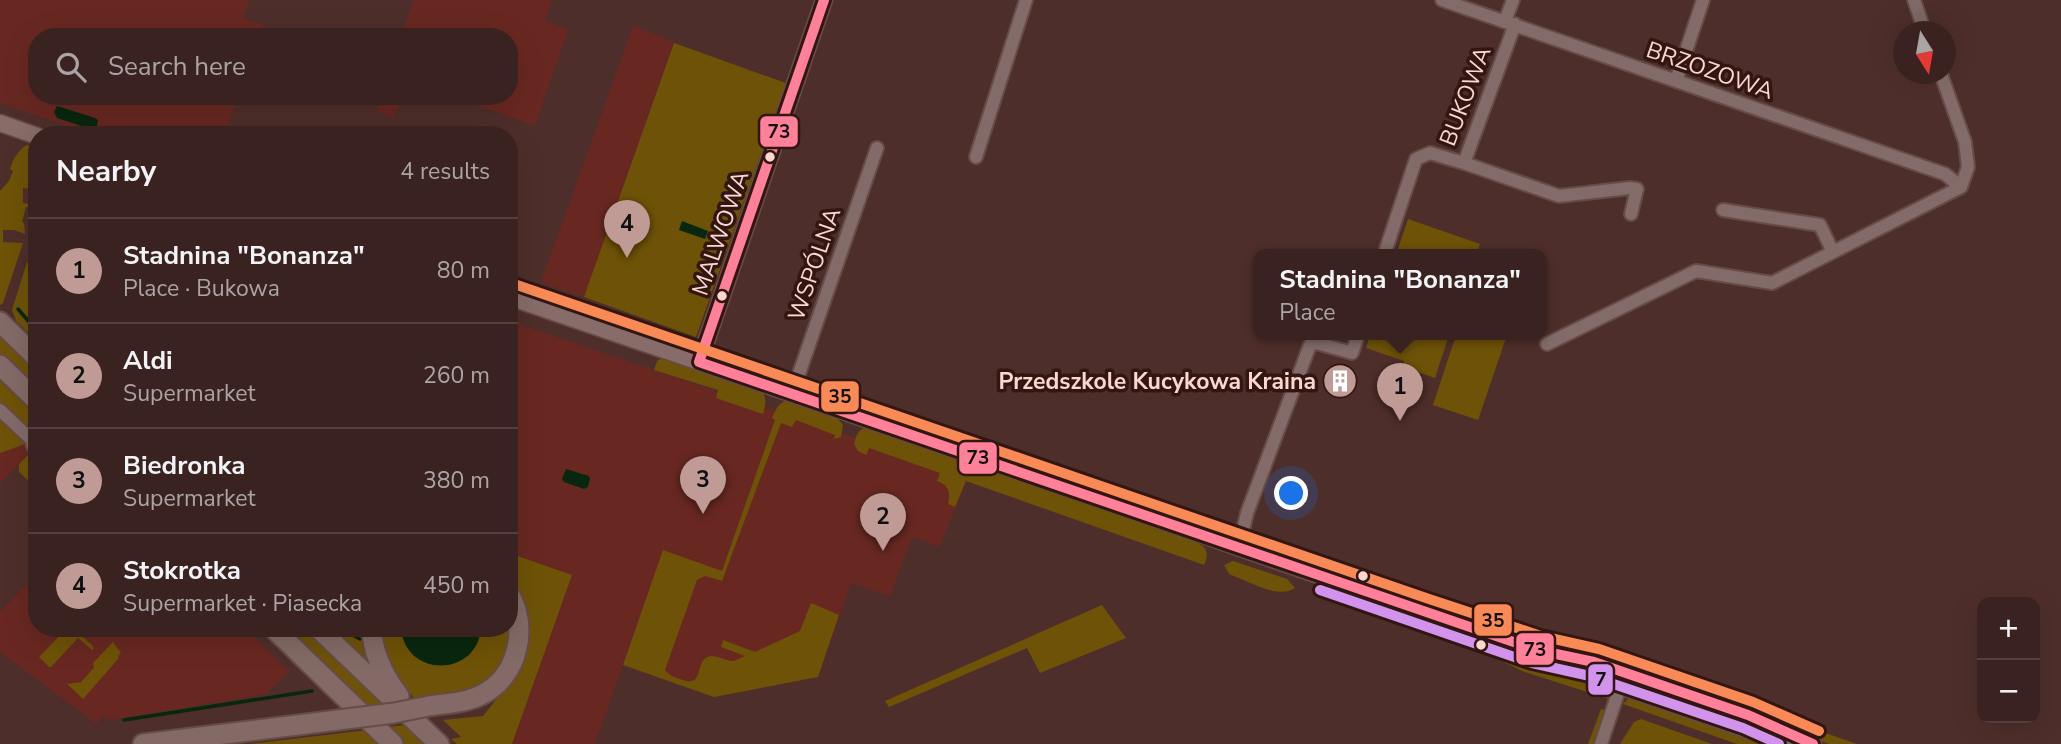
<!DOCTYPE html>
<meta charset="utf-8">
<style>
body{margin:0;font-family:"Nunito Sans",sans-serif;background:#412a29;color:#f1f3f6}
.controls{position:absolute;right:21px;bottom:21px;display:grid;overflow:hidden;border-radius:14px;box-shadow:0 7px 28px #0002}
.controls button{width:63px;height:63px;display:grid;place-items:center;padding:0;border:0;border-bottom:2px solid #543f3e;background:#3a2220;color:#f1f3f6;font:35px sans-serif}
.compass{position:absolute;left:1893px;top:21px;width:63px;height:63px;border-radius:50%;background:#3a2220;box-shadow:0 7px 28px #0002;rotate:169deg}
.you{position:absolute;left:1292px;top:494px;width:24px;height:24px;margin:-18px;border:5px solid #fff;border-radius:50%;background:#1a73e8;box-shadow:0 0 0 10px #1a73e833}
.badge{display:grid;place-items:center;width:46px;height:46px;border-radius:50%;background:#c09b96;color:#111;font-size:23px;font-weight:700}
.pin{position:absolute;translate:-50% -58px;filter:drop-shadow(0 2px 4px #0008)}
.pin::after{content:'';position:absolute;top:37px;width:24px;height:21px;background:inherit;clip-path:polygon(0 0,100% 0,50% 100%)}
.popup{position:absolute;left:1253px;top:249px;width:294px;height:91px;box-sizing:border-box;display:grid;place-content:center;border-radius:14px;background:#3a2220;filter:drop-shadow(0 2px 5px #0005);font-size:23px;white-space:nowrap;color:#aba4a5}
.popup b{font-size:26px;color:#f1f3f6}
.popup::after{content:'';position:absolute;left:50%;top:100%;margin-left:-14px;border:14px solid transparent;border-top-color:#3a2220}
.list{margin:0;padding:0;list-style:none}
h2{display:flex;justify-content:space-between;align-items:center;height:91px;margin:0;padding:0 28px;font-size:30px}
h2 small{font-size:23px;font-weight:400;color:#aba4a5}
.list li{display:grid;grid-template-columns:46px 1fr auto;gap:21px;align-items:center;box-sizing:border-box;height:105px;padding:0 28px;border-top:2px solid #543f3e}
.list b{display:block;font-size:26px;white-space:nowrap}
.list p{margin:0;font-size:23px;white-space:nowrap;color:#aba4a5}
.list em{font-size:23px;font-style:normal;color:#aba4a5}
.icon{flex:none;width:38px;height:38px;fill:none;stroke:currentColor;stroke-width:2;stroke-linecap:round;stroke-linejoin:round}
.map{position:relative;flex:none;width:2061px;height:744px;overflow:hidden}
.search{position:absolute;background:#3a2220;box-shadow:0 7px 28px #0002;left:28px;top:28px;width:490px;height:77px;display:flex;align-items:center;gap:18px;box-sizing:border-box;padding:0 24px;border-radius:28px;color:#aba4a5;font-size:26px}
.panel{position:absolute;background:#3a2220;box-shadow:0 7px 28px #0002;left:28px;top:126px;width:490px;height:511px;border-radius:28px}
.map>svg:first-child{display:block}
</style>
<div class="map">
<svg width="2061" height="744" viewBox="0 0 2061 744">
<rect width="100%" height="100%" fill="#4e2e2a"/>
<!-- built -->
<path fill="#682821" d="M0 0H249L243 18 263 25 259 37H37V96H238L225 135H93L0 103Z
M413 0H552L545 21 568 30 535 126 454 97 509 96V37H401Z
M633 26 674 42 622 189 735 226 696 337 541 282Z
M382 96H402L394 118 377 111Z
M509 321 886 448 966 481 940 547 912 537 890 596 851 583 818 677 714 697 623 665 595 744H512L572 575 509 553Z
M0 417 34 449 0 483Z
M37 573V628H245L289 672 266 694 111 720 101 717 97 724 0 652V612Z"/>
<!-- green -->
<path fill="#6e5207" d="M674 43 786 83 696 337 584 297Z
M27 145C44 150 35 175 32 189L23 188V203L29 204V207H26L22 222 24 223 25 234 14 230H3V242L23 243 3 303 0 305V191L9 181 13 171 10 169C13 159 18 150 27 145Z
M1408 219 1480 244 1476 255H1396Z
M27 262 35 266 37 262V341L16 321 12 310Z
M0 330 37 366V392L0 356Z
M1370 335H1449L1435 378 1403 367 1404 361 1366 348Z
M1456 335H1507L1478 420 1433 405Z
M662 358 757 388C768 395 766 403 763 414L716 398 718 390 654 370 657 361Z
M0 381 37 417V432L22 425 0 403Z
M788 400 830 412 829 416 838 419 843 425 841 437 834 439 835 435 796 420 792 427 781 423 722 581 705 576 697 580 665 670C670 676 673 677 680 679 707 690 692 659 711 656 718 656 727 661 734 661L745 656 721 647 723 640 755 652 800 631 811 603 839 615 818 677 714 697 623 665 663 550 722 571 775 420 772 418C776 409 778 403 788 400Z
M0 417 28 443 0 453Z
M867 427 1200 541 1199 544C1209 548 1208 557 1204 565L966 481 955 507 948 504C951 493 949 485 937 481L940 473 869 448 866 455 858 451 854 444C856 436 858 429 867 427Z
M34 449 37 452V489L19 472V464Z
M509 553 572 575 512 744H457L451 739 461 737 443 720 483 716C510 682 537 649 524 603 521 594 515 588 511 580 507 573 509 561 509 553Z
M1233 561 1287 579 1295 588C1279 599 1252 583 1236 577L1229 574 1224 565Z
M1102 605 1126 638 1040 673 1027 648 889 707 885 701Z
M1423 621 1460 639 1458 643 1424 631 1421 627Z
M67 628H73L93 646V649L92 650 78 638 51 667H49L39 657Z
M281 628H309L386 704 362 707Z
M335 628H365L370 666Z
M380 628H509L512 629 508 653 497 673 470 692 417 701C407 691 388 669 384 656 381 648 381 637 380 628Z
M113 642 121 653 118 656 119 658 83 699 67 684 81 682 94 668 93 663Z
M1512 650 1604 686 1608 690 1609 699 1522 671 1489 655Z
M1632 665 1857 744H1829L1809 737 1631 668Z
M1630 697 1786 744H1737L1623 704Z
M1601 709 1605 710 1594 744H1588Z
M1641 719 1712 744H1620L1634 722Z
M407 725 428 744H403L386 727Z
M368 730 383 744H249Z"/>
<!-- water -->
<path fill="#09270e" d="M57 106 95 118 98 120 97 126 91 129 57 118 54 112Z
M682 221 708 231 705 239 679 230Z
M566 469 589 476 590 479 588 487 584 489 564 482 562 479Z
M401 628H481C477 678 405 678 401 628Z"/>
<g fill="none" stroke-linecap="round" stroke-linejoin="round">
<!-- stream -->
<path stroke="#09270e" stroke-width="3.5" d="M18 309 37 331
M340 628 360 639
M124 720 312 691"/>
<!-- street casing -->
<g stroke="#674b47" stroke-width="16">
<path id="street" d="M1442 0 1945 174 1961 187
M1914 0 1925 32
M1505 21 1513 0
M1941 74 1965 142 1968 167 1961 187
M1676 81 1703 0
M976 157 1026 0
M1464 163 1515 24
M1723 210 1820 225 1833 252
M1384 255 1416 159 1430 153 1464 163 1559 196 1630 188 1637 189 1631 214
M1547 344 1696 271 1772 283 1961 187
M792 394 877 148
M0 410 36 444
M1239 547 1247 513 1310 345 1317 343 1352 353 1358 335
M1601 744 1623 678"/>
</g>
<!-- secondary casing -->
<g stroke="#674b47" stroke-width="19">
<path id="secondary" d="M0 123 37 136
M509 297 1103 500 1424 612 1537 650 1594 662 1748 715 1813 744
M699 362 824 0
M1557 661 1588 675 1745 729 1784 740"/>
</g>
<!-- primary casing -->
<g stroke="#674b47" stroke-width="23">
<path id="primary" d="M0 322 37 358
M0 365 37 401
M36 444H37
M273 628 393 744
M318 628 439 744
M372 628C372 654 384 676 399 696
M429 706C447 703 467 703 483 694 518 676 529 627 509 594
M143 744 338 720"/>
</g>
<!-- street -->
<use href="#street" stroke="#826b68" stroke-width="12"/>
<!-- secondary -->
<use href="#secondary" stroke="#876c69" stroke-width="16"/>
<!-- primary -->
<use href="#primary" stroke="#836a66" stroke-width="19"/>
<!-- primary-bridge casing -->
<g stroke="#674b47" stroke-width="23" stroke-linecap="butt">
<path id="primary-bridge" d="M338 720 394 713 429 706"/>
</g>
<!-- primary-bridge -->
<use href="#primary-bridge" stroke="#836a66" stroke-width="19"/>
<!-- bus-1 casing -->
<g stroke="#311612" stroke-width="16">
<path id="bus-1" d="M699 362 1537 650 1594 662 1748 715 1813 744
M699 362 824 0"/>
</g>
<!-- bus-2 casing -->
<g stroke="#311612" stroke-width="16">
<path id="bus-2" d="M1320 590 1532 663 1590 676 1743 728 1779 744"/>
</g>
<!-- bus-3 casing -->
<g stroke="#311612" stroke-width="16">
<path id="bus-3" d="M514 284 1429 599 1541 636 1599 649 1753 702 1819 731"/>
</g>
<!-- bus-1 -->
<use href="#bus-1" stroke="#ff8098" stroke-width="10"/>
<!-- bus-2 -->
<use href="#bus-2" stroke="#d193ec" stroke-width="10"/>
<!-- bus-3 -->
<use href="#bus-3" stroke="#f98a56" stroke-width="10"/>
</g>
<!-- icons -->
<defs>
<g id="building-disc" transform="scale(1.75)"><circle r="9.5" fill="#c09b96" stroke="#311612"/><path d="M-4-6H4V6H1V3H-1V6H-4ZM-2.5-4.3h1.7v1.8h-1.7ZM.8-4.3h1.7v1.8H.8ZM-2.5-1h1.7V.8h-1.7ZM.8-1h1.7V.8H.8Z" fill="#fff"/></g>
</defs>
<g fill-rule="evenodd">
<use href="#building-disc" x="1340" y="381"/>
</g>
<!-- markers -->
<g fill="#fdd6d0" stroke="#311612" stroke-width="2.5">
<circle cx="770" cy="157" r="6"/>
<circle cx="722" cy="296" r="6"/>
<circle cx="1363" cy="576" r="6"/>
<circle cx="1481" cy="645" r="6"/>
</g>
<g text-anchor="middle" stroke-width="7" stroke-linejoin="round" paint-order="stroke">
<!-- street labels -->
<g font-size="23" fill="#fdd6d0" stroke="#311612">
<text transform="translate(1710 70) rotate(19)" y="8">BRZOZOWA</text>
<text transform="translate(1465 96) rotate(-69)" y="8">BUKOWA</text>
<text transform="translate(720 233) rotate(-71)" y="8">MALWOWA</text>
<text transform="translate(814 264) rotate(-71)" y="8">WSPÓLNA</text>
</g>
<!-- poi labels -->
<g font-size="23" font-weight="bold" fill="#fdd6d0" stroke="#311612" text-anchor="end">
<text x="1316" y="389">Przedszkole Kucykowa Kraina</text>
</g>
</g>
<g stroke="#311612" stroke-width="2.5">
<rect x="759" y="115" width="40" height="33" rx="7" fill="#ff8098"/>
<rect x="820" y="380" width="40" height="33" rx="7" fill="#f98a56"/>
<rect x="958" y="441" width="40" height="34" rx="7" fill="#ff8098"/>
<rect x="1473" y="603" width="40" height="34" rx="7" fill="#f98a56"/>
<rect x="1515" y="632" width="40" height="34" rx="7" fill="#ff8098"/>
<rect x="1587" y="663" width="27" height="33" rx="7" fill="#d193ec"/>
</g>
<g font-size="19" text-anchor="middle" font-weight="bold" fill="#111">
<text x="779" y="138">73</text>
<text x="840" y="403">35</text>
<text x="978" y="464">73</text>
<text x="1493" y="627">35</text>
<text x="1535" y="656">73</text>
<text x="1601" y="686">7</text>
</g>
</svg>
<div class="controls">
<button>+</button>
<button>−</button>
</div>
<svg class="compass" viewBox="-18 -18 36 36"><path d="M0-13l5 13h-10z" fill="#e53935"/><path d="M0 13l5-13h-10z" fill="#aba4a5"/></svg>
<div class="you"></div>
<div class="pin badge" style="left:1400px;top:421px">1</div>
<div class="popup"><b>Stadnina &quot;Bonanza&quot;</b>Place</div>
<div class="pin badge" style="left:883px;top:551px">2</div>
<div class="pin badge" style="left:703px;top:514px">3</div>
<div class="pin badge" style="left:627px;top:258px">4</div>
<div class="search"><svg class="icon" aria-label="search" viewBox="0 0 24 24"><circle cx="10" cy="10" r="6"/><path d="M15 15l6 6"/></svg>Search here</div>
<section class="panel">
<h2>Nearby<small>4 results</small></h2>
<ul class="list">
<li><span class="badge">1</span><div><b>Stadnina &quot;Bonanza&quot;</b><p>Place · Bukowa</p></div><em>80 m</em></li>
<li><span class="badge">2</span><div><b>Aldi</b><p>Supermarket</p></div><em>260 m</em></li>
<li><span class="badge">3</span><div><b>Biedronka</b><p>Supermarket</p></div><em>380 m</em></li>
<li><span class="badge">4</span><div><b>Stokrotka</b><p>Supermarket · Piasecka</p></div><em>450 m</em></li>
</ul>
</section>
</div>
